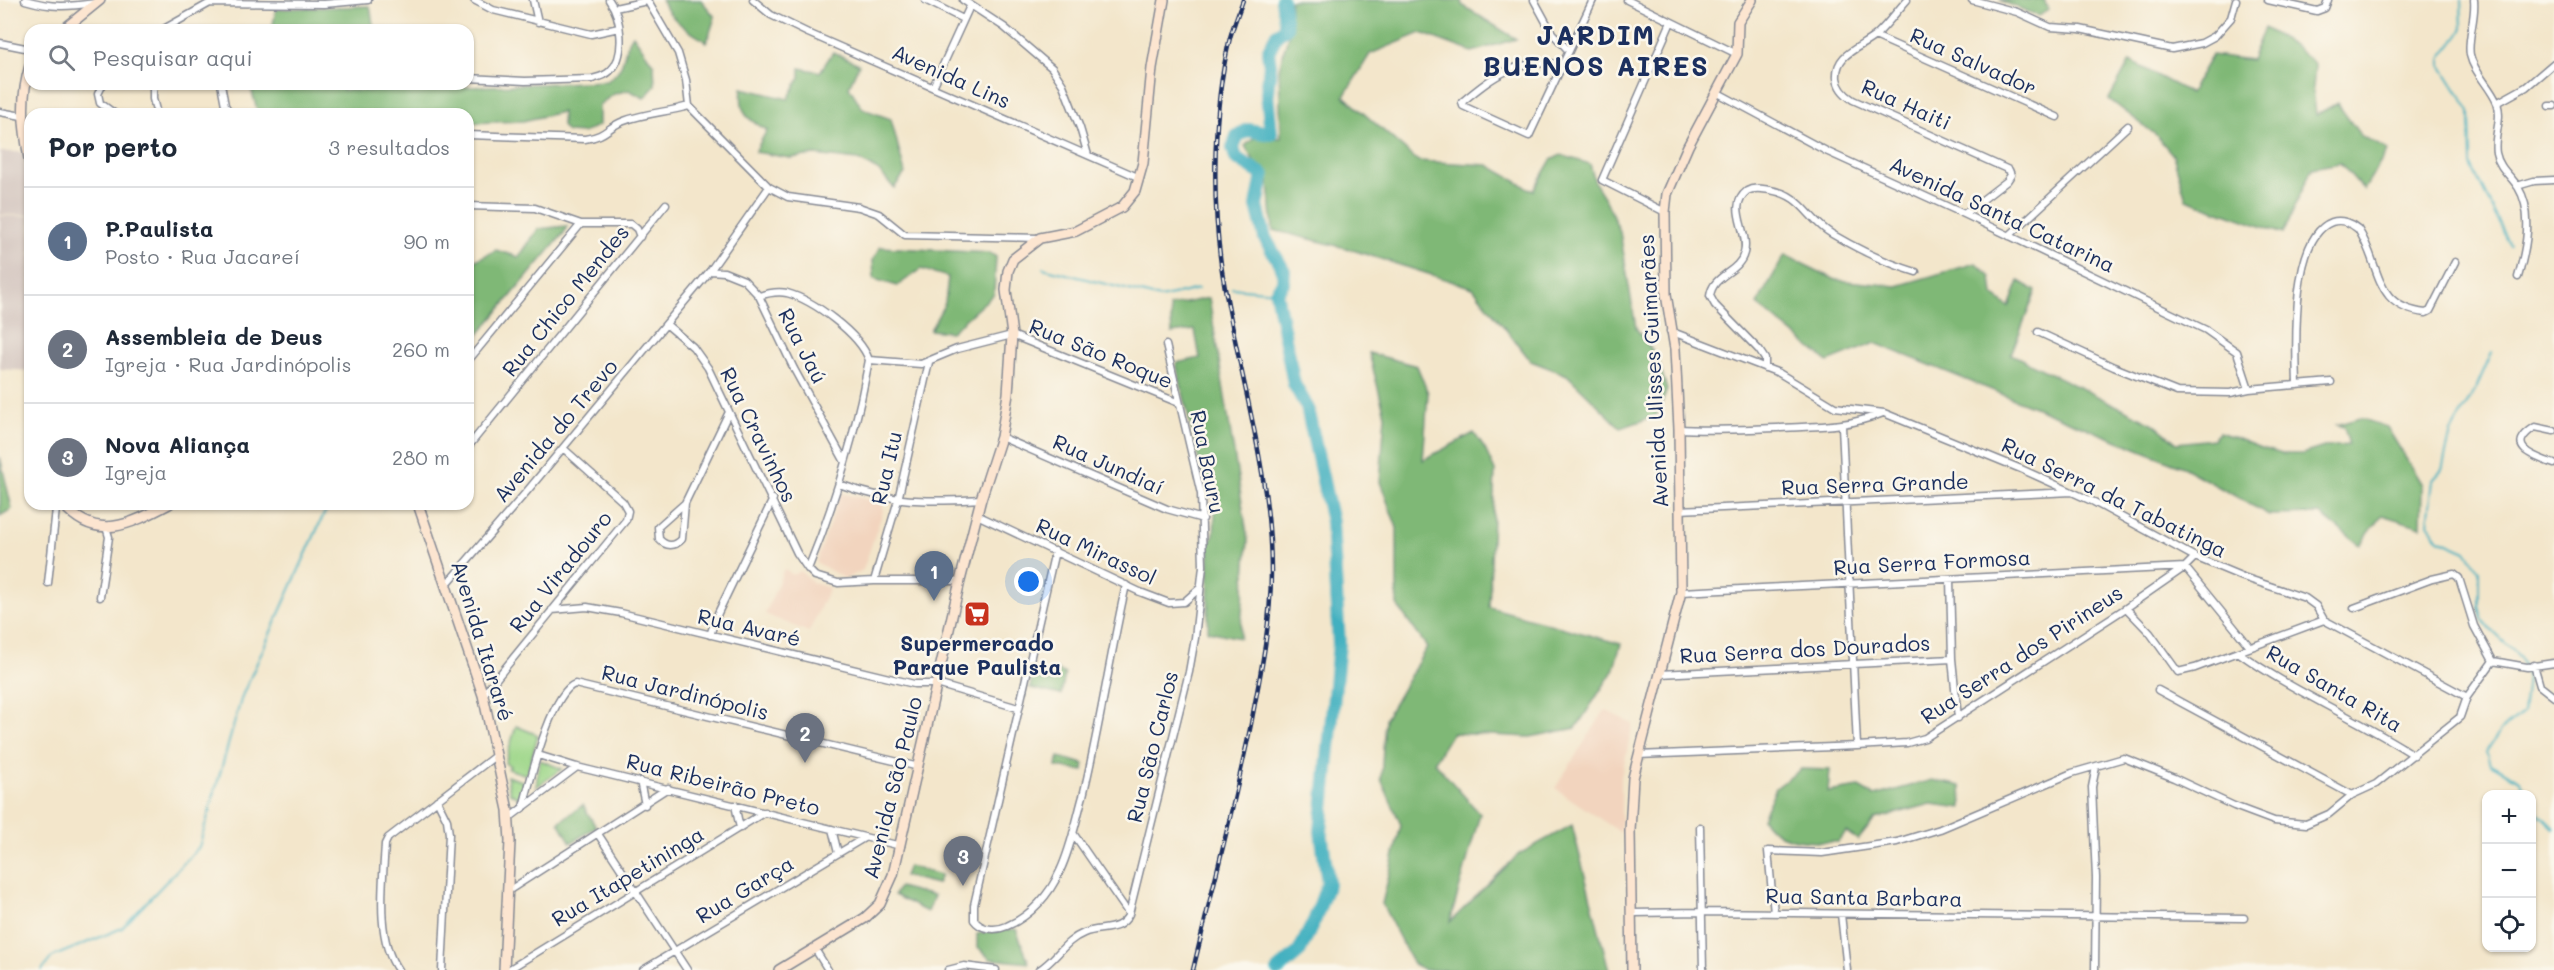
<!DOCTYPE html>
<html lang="pt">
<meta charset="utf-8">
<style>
body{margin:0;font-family:Mali,sans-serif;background:#f2f2f3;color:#1f2937}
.controls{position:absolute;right:18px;bottom:18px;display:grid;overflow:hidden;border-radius:12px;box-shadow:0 2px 4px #0004}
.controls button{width:54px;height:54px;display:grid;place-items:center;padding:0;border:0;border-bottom:2px solid #e0e1e3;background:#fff;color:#1f2937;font:30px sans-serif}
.you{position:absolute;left:1029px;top:582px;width:21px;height:21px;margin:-15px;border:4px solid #fff;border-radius:50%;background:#1a73e8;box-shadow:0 0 0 9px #1a73e833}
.badge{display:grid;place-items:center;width:39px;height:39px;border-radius:50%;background:#0f766e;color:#fff;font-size:20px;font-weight:700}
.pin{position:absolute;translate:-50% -50px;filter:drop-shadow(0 2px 3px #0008)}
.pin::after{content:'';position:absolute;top:32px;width:21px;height:18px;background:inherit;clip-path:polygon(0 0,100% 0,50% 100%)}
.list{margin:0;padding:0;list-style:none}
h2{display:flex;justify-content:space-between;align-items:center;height:78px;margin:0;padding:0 24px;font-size:26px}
h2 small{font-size:20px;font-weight:400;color:#747a83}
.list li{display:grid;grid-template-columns:39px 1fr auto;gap:18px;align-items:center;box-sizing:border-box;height:108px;padding:0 24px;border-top:2px solid #e0e1e3}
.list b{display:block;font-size:22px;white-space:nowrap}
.list p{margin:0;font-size:20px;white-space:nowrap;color:#747a83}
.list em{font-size:20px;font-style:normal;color:#747a83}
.icon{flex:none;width:33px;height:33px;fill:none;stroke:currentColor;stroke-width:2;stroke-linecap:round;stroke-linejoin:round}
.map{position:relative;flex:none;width:2554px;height:970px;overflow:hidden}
.search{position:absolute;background:#fff;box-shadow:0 2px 4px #0004;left:24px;top:24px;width:450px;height:66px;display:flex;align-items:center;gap:15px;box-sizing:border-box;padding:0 21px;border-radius:18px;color:#747a83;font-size:22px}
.panel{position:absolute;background:#fff;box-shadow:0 2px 4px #0004;left:24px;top:108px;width:450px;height:402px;border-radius:18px}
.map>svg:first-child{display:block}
</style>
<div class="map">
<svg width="2554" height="970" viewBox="0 0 2554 970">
<rect width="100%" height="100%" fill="#fbf7ec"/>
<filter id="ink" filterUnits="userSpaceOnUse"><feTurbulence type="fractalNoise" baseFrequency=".0167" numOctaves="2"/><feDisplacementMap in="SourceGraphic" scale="12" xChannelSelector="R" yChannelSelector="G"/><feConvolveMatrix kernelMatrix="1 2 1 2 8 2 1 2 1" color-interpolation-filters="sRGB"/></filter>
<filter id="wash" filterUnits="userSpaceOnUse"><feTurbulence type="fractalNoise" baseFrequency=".008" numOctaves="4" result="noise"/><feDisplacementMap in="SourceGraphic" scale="24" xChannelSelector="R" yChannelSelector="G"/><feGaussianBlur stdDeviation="1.35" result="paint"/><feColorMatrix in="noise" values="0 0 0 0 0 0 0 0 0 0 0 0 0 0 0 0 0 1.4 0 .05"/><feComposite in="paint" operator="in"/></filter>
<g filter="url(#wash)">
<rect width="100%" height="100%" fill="#f3e6cb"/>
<!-- built -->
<path fill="#f2d4be" d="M841 493 882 503 883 511 863 570 845 579 816 562Z
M784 569 793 575 800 571 812 582 829 588 809 632 765 614Z
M1605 710 1633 724 1621 777V833L1555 788Z"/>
<!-- industrial -->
<path fill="#cfc0ba" d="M0 152H23L30 215H0Z
M0 216H30V371L0 369Z"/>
<!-- green -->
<path fill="#9fd78a" stroke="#5d8374" stroke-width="1.5" d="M516 726 538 735 527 775 508 769 510 766 505 763Z
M540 760 562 769 536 787Z
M507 776 525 782 518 798 510 793Z"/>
<!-- forest -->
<path fill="#7fb876" stroke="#4d746a" stroke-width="1.5" d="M661 0H701L715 17 707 42C688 31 672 21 661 0Z
M1290 0H1461L1462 5 1516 39 1472 52 1421 33 1370 54 1344 96 1418 161 1488 165 1533 191 1551 160 1561 155 1590 164 1595 183 1606 200 1620 232 1636 328 1658 359 1667 390 1656 416 1621 428 1567 375 1531 361 1473 288 1346 248 1273 230 1268 172 1256 165 1245 146 1254 138H1281L1279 69 1289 32Z
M1999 0H2044L2048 10 2039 16Z
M370 6 374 30H272L276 9Z
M2264 28 2295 46 2315 64 2313 89 2316 115 2337 103 2360 135 2388 150 2364 190 2340 163 2312 168 2283 234 2186 199 2173 155 2156 135 2109 99 2130 61 2190 93 2212 55 2251 60Z
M633 35 654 65 655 86 644 98 629 90 614 94 599 105V125L583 133 567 132 562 126V112L523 121 468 123V114L258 113 251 88 255 84H338L343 90 376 91 607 81C630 65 619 54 633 35Z
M833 52 859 64 849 87 863 109 891 119 905 173 894 188 878 170 858 160 815 155 790 158 755 152 767 130C746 119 739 113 742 88L788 99 800 77V68L820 72Z
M567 226 564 233 479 334 468 320V264L496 250 519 257 538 229Z
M880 247 990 253 996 257 994 294 951 332 930 330 945 303 948 277 921 269 897 286 874 279 873 260Z
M1785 255 1836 280 1897 286 1976 263 1991 277 1993 295 2009 307 2019 281 2036 291 2011 354 2154 424 2177 443 2213 439 2220 432 2258 447 2282 454H2302L2324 447 2349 445 2344 427 2336 425 2360 418 2387 427 2422 485 2421 527 2382 515 2360 545 2320 514 2269 515 2183 467 1875 343 1828 362 1757 304Z
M1209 298 1248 540 1240 638 1208 631 1209 543 1214 535 1216 497 1207 496 1176 363 1200 358 1195 330 1172 333 1170 306Z
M1369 353 1417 366 1428 393 1423 460 1474 433 1485 449 1495 471 1489 607 1621 644 1613 671 1576 728 1530 737 1452 733 1434 762 1480 814 1450 922 1519 854 1572 825 1609 970H1425L1413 964 1382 904 1401 825 1381 779 1385 719 1427 647 1397 605V528L1380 482 1385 415Z
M0 457 12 509 0 516Z
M1057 670 1065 674 1061 695 1030 688 1032 677 1053 682Z
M1059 757 1084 764 1083 771 1056 767Z
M1801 769 1830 770 1828 792 1859 787 1874 796 1932 780 1961 786 1962 808 1931 804 1875 819 1858 840 1846 832 1838 842C1811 842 1778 844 1762 818L1776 788Z
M583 805 596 827 571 843 559 822Z
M908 866 941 875 937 884 904 876Z
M899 887 934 896 927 912 894 895Z
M1016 929 1029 963 990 959 977 946V934L983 932Z"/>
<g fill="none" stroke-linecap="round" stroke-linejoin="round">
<!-- stream -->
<path stroke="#43b0c0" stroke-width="2" d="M2461 0 2462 30 2441 58V65L2470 111 2471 165 2510 245
M1043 268 1160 298 1198 289
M1232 288 1276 292
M2492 352 2477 386 2451 432 2442 470 2433 480 2428 524 2439 539 2466 551 2479 570V606L2482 619 2489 628 2520 657 2527 677 2523 713 2500 731 2486 752 2490 764 2520 780 2525 794
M2532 807 2554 828
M42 970 52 957 122 928 199 847 242 696 324 514 331 504"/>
<!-- river -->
<path stroke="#43b0c0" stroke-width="14" d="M1278 970 1299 952 1315 919 1328 883 1321 831 1339 644 1332 522 1307 407 1294 384 1276 292 1283 283 1284 271 1265 238 1257 206 1263 175 1236 158 1233 148 1237 136 1248 130 1271 134 1267 93 1270 65 1268 52 1277 34 1286 28 1282 0"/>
</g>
</g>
<g filter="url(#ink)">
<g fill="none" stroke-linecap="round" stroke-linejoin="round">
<!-- minor casing -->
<g stroke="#878a94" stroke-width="9">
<path id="minor" d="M25 0C53 8 67 7 95 3
M474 0 493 10 591 34 619 28
M533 0 538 22
M647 0 678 53 686 80 689 106 769 187 788 197 859 207 879 214 905 235 1039 238
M753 0 771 15 808 33 1140 178
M925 0 963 19
M963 0 1004 27 1052 68 1063 85 1080 128 1088 155
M1534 0 1552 33 1569 51
M1627 0 1737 54
M1907 0C1897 11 1887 25 1876 35 1861 48 1835 53 1837 78 1838 88 1845 95 1853 100L2009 170 2011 175 2007 181 1964 214
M1972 0 2017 12 2050 27 2080 29 2172 49 2202 43 2215 36 2231 18 2236 0
M2268 0 2317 11 2325 8 2328 0
M2474 0C2476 19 2467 38 2470 55 2474 73 2490 86 2497 103 2503 119 2493 137 2496 153 2499 168 2510 175 2518 187 2534 213 2526 250 2518 277
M615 8 647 1
M162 30 210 3 324 4 368 0
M1875 36 2057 117
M0 43 30 49
M1562 64C1515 60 1497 73 1462 102L1463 106 1529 136 1593 0
M468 78 525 81 592 79C599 77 605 76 610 71 627 56 621 16 609 0
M103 84 98 94 100 103 115 114
M153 84V99L157 114
M221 84 225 105 230 114
M933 87 970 6
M1718 93 1828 152 1964 214 2206 330 2237 352 2249 389
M2497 103 2526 87 2554 63
M2549 106H2554
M0 112 22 116
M468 135 585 139C607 136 607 127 624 121 645 113 668 112 689 106
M2517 186 2534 181 2554 180
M468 206 535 208 581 224
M1665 212 1602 180 1671 22
M2009 236 2128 126
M710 271 724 272 744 280 759 296 794 369 845 462
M759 296C768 293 777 291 787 293 813 300 860 334 869 360
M666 324 693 347 708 368 797 553 808 569 815 576 838 583 874 581H960
M1670 331 1779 373 1835 407 1884 413 2021 469 2094 502 2195 557 2243 577 2305 598 2316 606 2324 620
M2038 332 2114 367 2177 392 2230 393 2249 389 2331 382
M869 360 921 364 957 349 1012 335 1179 403
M468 361 581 224H631L637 229 640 237
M1765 368V359L1759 350 1715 305 1710 296C1713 274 1739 273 1744 253 1750 232 1726 207 1747 191 1754 187 1762 189 1770 190 1803 195 1807 219 1832 234 1859 250 1886 263 1916 272
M2297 385C2296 349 2290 237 2332 222 2341 219 2351 223 2358 229 2382 266 2372 307 2426 313L2430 311 2455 262
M1842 426 1857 746
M1679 429C1712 431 1744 429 1777 428 1816 426 1846 428 1883 413
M2554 431 2535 427C2503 447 2535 457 2554 464
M1001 437 1167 509 1203 519
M468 447 666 204
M839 484C889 503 929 502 981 499
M685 503 658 527 659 539C666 547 675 547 682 539L685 503 728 414
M1679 510 2072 492
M977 515 1140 592 1169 603 1184 602 1200 588
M1055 551 974 905V920C981 930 996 931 1007 926 1031 916 1050 894 1060 871 1071 848 1076 821 1083 796 1100 726 1110 655 1126 585
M808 569C836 501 856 432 869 360
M1950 579 1952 659 1958 718
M874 581 898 500 929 362
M48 583 56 509 59 504
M446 585 528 490 710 271 769 187
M1681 592 2185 567 2250 647
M100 597 109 537 106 527
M2126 608 2150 633 2178 672 2195 668 2324 620
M2354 608 2432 579 2454 574 2459 578 2474 626 2493 661
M552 610 587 607 621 613 914 684H937L1018 708
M2324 620 2467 697
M710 635 718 613 773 499
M2238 652C2293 692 2357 718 2414 755
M2493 661 2527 667 2554 663
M2534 665 2540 686 2554 697
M1660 674 1952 659
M2158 690 2352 795
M483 695 626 520 628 511 623 502 563 448
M538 755 577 767 901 846
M1638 755 1857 746 1907 743 1925 738 2126 608 2185 567 2195 557
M640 781 645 805
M437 800 447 820 449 834 442 970
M735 805 740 828
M523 807C530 782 551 692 575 684L919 767
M509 818 577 767
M1700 827 1703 970
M832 829 838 853
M1073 833 1129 914
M598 834 687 970
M508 891 668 788
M1632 913 1702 912 2244 918
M1774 913 1768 851 1822 853 1897 842 1940 829 2072 773 2124 758 2174 778 2234 806 2274 821 2306 824 2329 814 2352 795 2376 784 2460 717 2467 697 2493 661
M1841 914 1847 970
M815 949 828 970
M398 970C375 938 383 882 385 844L388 838 495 756
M508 970 765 812
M643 970 864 838
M948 970 964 966 996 970
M1039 970C1056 960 1064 941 1084 933 1101 926 1120 933 1129 914L1189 672 1195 638 1203 566 1201 494 1166 345
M2095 970 2096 878 2092 787 2096 767"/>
</g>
<!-- secondary casing -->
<g stroke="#878a94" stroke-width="12">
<path id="secondary" d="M63 30 100 0
M30 66C19 100 24 130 30 165
M63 504C96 543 131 524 169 504
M418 504 483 695 508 810 510 841 504 970
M779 970 865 918 880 904 893 875 960 581 981 499 1001 437 1008 394 1012 335 1006 290 1008 271 1013 259 1040 238 1076 231 1122 207 1135 191 1143 163 1152 68 1164 0
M1632 970 1630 831 1633 778 1681 592 1679 429 1675 349 1666 294 1665 212 1667 194 1688 146 1737 54 1738 22 1752 0"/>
</g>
<!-- minor -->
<use href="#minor" stroke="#fff" stroke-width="6"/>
<!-- secondary -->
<use href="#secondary" stroke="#fce5d0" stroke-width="9"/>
<!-- rail casing -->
<g stroke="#1b2f5e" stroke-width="4.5">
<path id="rail" d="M1193 970C1212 890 1233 810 1250 729 1260 677 1271 625 1271 572 1271 467 1236 367 1221 264 1212 196 1213 109 1229 42 1232 28 1238 14 1243 0"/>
</g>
<!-- rail -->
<use href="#rail" stroke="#fbf7ec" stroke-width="2" stroke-dasharray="7" stroke-linecap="butt"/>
</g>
</g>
<!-- icons -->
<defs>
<g id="supermarket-square" transform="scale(1.35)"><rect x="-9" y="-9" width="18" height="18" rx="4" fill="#c8321e" stroke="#fbf7ec"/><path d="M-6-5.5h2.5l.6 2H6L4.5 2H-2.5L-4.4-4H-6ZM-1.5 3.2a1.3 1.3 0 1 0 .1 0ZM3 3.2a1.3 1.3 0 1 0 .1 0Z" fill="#fff"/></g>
</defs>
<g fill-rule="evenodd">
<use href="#supermarket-square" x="977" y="614"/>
</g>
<g text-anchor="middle" stroke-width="5" stroke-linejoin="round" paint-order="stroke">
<!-- street labels -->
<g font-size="21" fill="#1b2f5e" stroke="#fbf7ec">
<text transform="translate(1973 62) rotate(24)" y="7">Rua Salvador</text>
<text transform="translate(951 77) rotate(24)" y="7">Avenida Lins</text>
<text transform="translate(1906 105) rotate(24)" y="7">Rua Haiti</text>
<text transform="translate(2002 215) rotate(25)" y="7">Avenida Santa Catarina</text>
<text transform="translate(566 301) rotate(-51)" y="7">Rua Chico Mendes</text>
<text transform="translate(802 346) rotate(63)" y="7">Rua Jaú</text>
<text transform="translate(1101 354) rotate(22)" y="7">Rua São Roque</text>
<text transform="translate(1654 371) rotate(-93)" y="7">Avenida Ulisses Guimarães</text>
<text transform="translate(556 431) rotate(-50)" y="7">Avenida do Trevo</text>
<text transform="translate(758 435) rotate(64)" y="7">Rua Cravinhos</text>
<text transform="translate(1207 462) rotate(79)" y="7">Rua Bauru</text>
<text transform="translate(1108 465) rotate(24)" y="7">Rua Jundiaí</text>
<text transform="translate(887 468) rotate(-77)" y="7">Rua Itu</text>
<text transform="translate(1875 485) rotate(-2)" y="7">Rua Serra Grande</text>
<text transform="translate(2114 498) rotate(26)" y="7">Rua Serra da Tabatinga</text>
<text transform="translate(1096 552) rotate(25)" y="7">Rua Mirassol</text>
<text transform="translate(1932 563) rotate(-3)" y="7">Rua Serra Formosa</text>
<text transform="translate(561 572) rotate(-51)" y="7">Rua Viradouro</text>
<text transform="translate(749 628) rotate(13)" y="7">Rua Avaré</text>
<text transform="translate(482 641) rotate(73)" y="7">Avenida Itararé</text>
<text transform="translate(1805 650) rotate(-3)" y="7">Rua Serra dos Dourados</text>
<text transform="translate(2022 655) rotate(-33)" y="7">Rua Serra dos Pirineus</text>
<text transform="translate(2334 689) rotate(30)" y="7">Rua Santa Rita</text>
<text transform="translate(685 693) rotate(14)" y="7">Rua Jardinópolis</text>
<text transform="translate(1153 747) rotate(-76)" y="7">Rua São Carlos</text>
<text transform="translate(723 785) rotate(14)" y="7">Rua Ribeirão Preto</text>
<text transform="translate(893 788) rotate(-76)" y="7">Avenida São Paulo</text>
<text transform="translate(628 877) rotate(-31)" y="7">Rua Itapetininga</text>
<text transform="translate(745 890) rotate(-31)" y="7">Rua Garça</text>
<text transform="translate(1864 898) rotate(1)" y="7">Rua Santa Barbara</text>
</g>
<!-- poi labels -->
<g font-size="21" font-weight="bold" fill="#1b2f5e" stroke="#fbf7ec">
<text x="977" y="651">Supermercado<tspan x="977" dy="24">Parque Paulista</tspan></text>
</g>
<!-- district labels -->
<g font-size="27" font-weight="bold" letter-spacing="1.5" fill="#1b2f5e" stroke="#fbf7ec">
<text x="1596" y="45">JARDIM<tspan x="1596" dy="31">BUENOS AIRES</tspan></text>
</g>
</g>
</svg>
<div class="controls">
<button>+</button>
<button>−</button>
<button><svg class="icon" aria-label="locate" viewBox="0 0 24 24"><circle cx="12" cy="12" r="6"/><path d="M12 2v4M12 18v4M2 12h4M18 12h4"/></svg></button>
</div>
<div class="you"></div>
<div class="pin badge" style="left:934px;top:601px;background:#5c6f8a">1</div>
<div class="pin badge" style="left:805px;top:763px;background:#6b7280">2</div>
<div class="pin badge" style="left:963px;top:886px;background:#6b7280">3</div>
<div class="search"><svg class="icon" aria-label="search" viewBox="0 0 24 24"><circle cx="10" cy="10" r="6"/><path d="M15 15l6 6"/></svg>Pesquisar aqui</div>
<section class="panel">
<h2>Por perto<small>3 resultados</small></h2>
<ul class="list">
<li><span class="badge" style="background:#5c6f8a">1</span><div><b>P.Paulista</b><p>Posto · Rua Jacareí</p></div><em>90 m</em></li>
<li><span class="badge" style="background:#6b7280">2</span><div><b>Assembleia de Deus</b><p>Igreja · Rua Jardinópolis</p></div><em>260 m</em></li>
<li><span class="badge" style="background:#6b7280">3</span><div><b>Nova Aliança</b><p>Igreja</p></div><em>280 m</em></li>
</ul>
</section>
</div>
